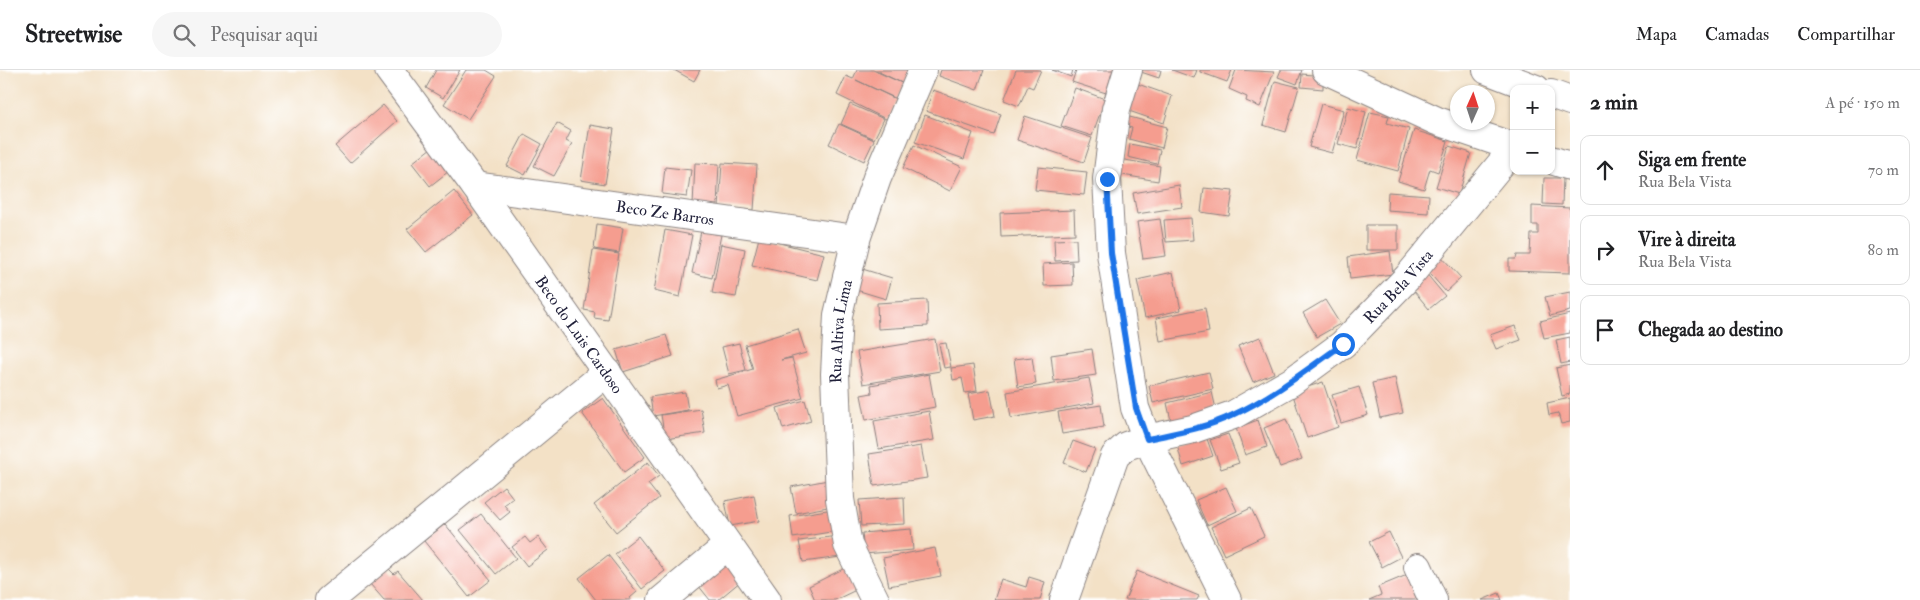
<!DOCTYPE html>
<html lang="pt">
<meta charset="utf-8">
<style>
body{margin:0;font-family:"IM FELL Double Pica",serif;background:#f6f6f6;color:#202124}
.controls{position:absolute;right:15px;top:15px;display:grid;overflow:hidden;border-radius:10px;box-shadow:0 1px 4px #0004}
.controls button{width:45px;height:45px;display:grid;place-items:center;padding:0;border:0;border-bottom:1px solid #e0e0e0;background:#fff;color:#202124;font:25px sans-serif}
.compass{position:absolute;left:1450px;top:15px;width:45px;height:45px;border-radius:50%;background:#fff;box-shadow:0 1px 4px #0004;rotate:3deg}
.stop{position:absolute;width:15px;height:15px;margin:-11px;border:4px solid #1a73e8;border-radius:50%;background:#fff}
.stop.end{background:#1a73e8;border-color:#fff;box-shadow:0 1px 5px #0008}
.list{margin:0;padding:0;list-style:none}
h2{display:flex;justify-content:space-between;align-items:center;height:65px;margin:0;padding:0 20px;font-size:21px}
h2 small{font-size:16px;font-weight:400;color:#757577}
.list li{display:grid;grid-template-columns:32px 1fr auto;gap:15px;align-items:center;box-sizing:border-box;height:70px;margin:0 10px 10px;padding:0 10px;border:1px solid #e0e0e0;border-radius:10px}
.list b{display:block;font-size:19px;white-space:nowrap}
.list p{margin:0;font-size:16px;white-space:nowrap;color:#757577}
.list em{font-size:16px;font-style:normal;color:#757577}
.icon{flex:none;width:28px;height:28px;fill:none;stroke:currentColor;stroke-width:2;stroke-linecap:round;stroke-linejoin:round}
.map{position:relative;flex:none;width:1570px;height:530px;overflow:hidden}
header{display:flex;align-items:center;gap:30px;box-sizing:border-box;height:70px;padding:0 25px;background:#fff;border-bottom:1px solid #e0e0e0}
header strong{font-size:24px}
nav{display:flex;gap:28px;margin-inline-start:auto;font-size:18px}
.search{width:350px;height:45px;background:#f6f6f6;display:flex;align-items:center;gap:12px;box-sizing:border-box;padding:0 18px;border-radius:28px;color:#757577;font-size:19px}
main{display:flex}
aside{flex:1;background:#fff}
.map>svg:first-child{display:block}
</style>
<header>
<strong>Streetwise</strong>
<div class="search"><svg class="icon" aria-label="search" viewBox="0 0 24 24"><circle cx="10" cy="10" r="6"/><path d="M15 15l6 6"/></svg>Pesquisar aqui</div>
<nav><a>Mapa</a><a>Camadas</a><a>Compartilhar</a></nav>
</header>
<main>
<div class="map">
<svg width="1570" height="530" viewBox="0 0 1570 530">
<rect width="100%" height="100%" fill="#fff"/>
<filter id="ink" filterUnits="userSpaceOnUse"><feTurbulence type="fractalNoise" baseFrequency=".02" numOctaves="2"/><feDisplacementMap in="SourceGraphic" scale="10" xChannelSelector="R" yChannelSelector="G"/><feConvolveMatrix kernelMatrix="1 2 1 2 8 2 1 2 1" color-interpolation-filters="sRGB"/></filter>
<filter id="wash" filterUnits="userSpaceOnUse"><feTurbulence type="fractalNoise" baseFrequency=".0096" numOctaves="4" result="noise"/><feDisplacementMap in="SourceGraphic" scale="20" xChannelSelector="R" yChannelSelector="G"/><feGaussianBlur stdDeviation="1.12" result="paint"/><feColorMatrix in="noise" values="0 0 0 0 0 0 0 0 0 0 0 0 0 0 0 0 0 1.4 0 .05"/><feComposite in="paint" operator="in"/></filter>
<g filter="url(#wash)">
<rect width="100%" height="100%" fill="#f3e1c6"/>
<g id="blocks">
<!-- building -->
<path fill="#f59d8f" d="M436 0H460L443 28 426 18Z
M466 0H486L496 6 468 49 444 34Z
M674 0H700L694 11Z
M857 0H873L904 14 897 29 856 10 898 30 888 50 837 25 846 6 853 9Z
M875 0H911L904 14Z
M941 0H984L977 20 939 6Z
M1016 0H1041L1033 18 1028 16 1019 36 1004 30Z
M1052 0H1073L1071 7Z
M1076 0H1113L1106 23 1072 12Z
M1142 0H1161L1159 8 1141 2Z
M1172 0H1197L1194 8Z
M1200 0H1232L1227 12 1200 2Z
M1236 0 1274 2 1260 37 1246 31 1247 27 1229 19Z
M1281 0H1302L1297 14 1278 7Z
M1302 4 1323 6V19L1301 17Z
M1275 11 1299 17 1286 62 1263 55Z
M1135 13 1172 26 1164 53 1126 40Z
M1075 18 1105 29 1092 66 1061 56Z
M933 20 1001 44 994 65 926 41Z
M850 34 884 49 874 69 841 54Z
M1321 34 1344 40 1332 83 1309 77Z
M383 35 397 51 350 93 335 76Z
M1348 37 1366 42 1357 79 1338 74Z
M1370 42 1389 46 1387 53 1409 59 1398 101 1357 90Z
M925 45 973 63 964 89 915 72Z
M1025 46 1092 68 1084 92 1017 70Z
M1126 46 1167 57 1162 78 1129 69 1132 58 1124 56Z
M557 53 571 61 566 71 572 74 554 106 534 96Z
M839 54 874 70 864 91 829 74Z
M590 55 614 59 605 114 581 110Z
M1414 60 1448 71 1438 102 1430 99 1424 119 1398 111Z
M524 64 542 74 525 105 507 96Z
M1130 74 1160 80 1157 94 1128 87Z
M914 75 962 97 950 121 903 98Z
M1449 76 1471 83 1459 124 1436 117Z
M431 78 449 101 430 116 412 93Z
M1119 89 1160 96 1158 111 1116 104Z
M695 93 719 94 717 137 693 135Z
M722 93 757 95 754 140 719 137Z
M665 97 691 100 687 127 662 124Z
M1038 97 1087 102 1084 125 1035 120Z
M1544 108H1563L1562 135 1543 134Z
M1179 115 1182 137 1137 144 1133 123Z
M1204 118 1233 121 1229 146 1201 142Z
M454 121 473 145 426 182 407 159Z
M1388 122 1429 125 1428 143 1387 140Z
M1532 136 1570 138V203L1509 201V189H1516L1517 185H1530L1531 164H1538V155H1532Z
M1074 140 1075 164 1001 167 1000 143Z
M1191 148 1193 170 1166 172 1164 150Z
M1160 149 1166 186 1143 189 1137 152Z
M597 154 623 158 619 183 594 179Z
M1366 155H1398V180H1366Z
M665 160 692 165 680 227 654 221Z
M701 161 721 165 712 208 692 203Z
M759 168 824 184 817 210 752 195Z
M1076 169 1077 190 1055 191 1054 170Z
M721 174 745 179 736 227 712 223Z
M593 180 619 184 608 250 594 248 595 242 584 240Z
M1390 181 1393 204 1350 209 1348 187Z
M1440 185 1461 208 1446 222 1425 198Z
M1072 192 1073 215 1044 216 1043 194Z
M859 198 892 208 886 229 853 219Z
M1173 202 1181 240 1145 248 1137 210Z
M1425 202 1445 226 1429 239 1409 215Z
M1570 222V241L1550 246 1545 227Z
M927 230 928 256 878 259 877 233Z
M1325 230 1340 254 1317 267 1303 243Z
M1205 238 1209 262 1160 271 1156 248Z
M1570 244V263L1544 268 1540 251Z
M1515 256 1521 270 1496 279 1490 265Z
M798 259 806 283 781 290 792 288 803 328 737 346 728 315 717 318 715 310 753 299 745 275Z
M666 265 673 286 623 302 616 280Z
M1260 267 1274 303 1253 312 1238 276Z
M1570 267V292L1561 294 1556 270Z
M935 269 940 301 863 314 857 282Z
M739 273 746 300 729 304 722 277Z
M946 273 951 297 944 298 939 274Z
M1092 279 1096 305 1054 311 1051 285Z
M1032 287 1036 314 1018 317 1014 289Z
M973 295 977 321 965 323 962 308 953 310 951 298Z
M1570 295V324L1562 326 1556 298Z
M1209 302 1213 319 1153 333 1149 316Z
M929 304 935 337 866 350 861 325 872 323 871 315Z
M1089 308 1094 333 1011 348 1007 322Z
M1395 308 1403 343 1380 348 1372 313Z
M1323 312 1338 357 1307 368 1292 322Z
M1359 317 1368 345 1341 353 1332 325Z
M990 320 995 346 973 350 968 324Z
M685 322 688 340 653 346 650 327Z
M1212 322 1217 343 1172 355 1167 333Z
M603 328 645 387 624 402 582 343Z
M1570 328V352L1561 354 1558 343 1549 345 1547 333Z
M805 330 811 351 783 359 777 338Z
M1101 335 1104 357 1062 364 1058 342Z
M701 339 705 363 665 369 661 345Z
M929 341 934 370 879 379 874 351Z
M1286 349 1302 389 1280 397 1264 358Z
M1258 350 1267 377 1245 385 1236 358Z
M1228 364 1239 393 1221 399 1210 370Z
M1206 366 1213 386 1183 396 1177 375Z
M1073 371 1095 379 1086 402 1064 393Z
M921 376 927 408 874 416 869 384Z
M648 392 659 406 648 414 659 428 616 462 594 435Z
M828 410 833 436 796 443 791 417Z
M504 416 513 428 504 435 510 442 500 450 484 432Z
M1226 417 1237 441 1207 455 1196 430Z
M754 425 759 451 730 456 725 431Z
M904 427 905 454 861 456 859 430Z
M1251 438 1264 466 1224 485 1211 457Z
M833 439 837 461 793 468 790 446Z
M481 444 516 488 496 504 460 460Z
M445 454 491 510 469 527 424 471Z
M911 459 913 480 864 484 862 463Z
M1389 462 1401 487 1382 497 1369 472Z
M638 466 665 501 642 519 615 484Z
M838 466 841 487 803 492 799 471Z
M525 467 530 473 538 467 548 480 527 496 512 477Z
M935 478 941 506 889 516 883 488Z
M608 485 637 522 630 528 631 530H596L579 508Z
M726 492 741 511 718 530H710L698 515Z
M388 498 394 504 398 501 423 530H384L370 514Z
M845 498 856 520 835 530H815L809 516Z
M1137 501 1199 526 1197 530H1125Z
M1407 505 1417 530H1369L1381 525 1378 517Z
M1029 507 1045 512 1040 530H994L1001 509 1026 517Z
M1499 523 1502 530H1482Z"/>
</g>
</g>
<g filter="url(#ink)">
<use href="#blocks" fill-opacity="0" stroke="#8a8280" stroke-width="1"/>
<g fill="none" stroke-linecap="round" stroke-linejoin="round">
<!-- minor casing -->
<g stroke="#8a8280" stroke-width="30">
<g id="minor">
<path id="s1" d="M389 0 475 116 767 530"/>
<path d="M1128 0 1116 39 1107 109 1111 183 1135 338 1147 369 1227 530"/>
<path d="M1326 0 1437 51 1514 77"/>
<path d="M1551 90 1570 96"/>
<path id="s2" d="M475 116 856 169"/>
<path d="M1418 497 1433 530"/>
<path d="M329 530 607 302"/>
<path d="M662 530 727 476"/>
<path id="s3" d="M875 530 848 475 840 429 835 304 838 245 856 169 877 108 923 0"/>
<path id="s4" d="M1064 530 1115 386 1126 376 1147 369 1193 359 1233 345 1291 312 1343 274 1408 207 1514 78"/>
</g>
</g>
<!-- major casing -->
<g stroke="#8a8280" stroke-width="30">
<path id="major" d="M1487 0 1536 19
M1551 24 1570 31"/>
</g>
<!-- minor -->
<use href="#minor" stroke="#fff" stroke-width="28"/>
<!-- major -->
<use href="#major" stroke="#fff" stroke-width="28"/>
</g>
</g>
<g fill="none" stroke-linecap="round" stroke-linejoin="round" filter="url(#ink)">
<!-- route -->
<path stroke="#1a73e8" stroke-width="6" d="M1107 109 1111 183 1136 338 1147 369C1176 363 1206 358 1233 345 1272 327 1308 299 1343 274"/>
</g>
<g text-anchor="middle" stroke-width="5" stroke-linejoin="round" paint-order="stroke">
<!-- street labels -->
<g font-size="16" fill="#22223b" stroke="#fff">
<text dy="6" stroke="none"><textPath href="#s2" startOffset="192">Beco Ze Barros</textPath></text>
<text dy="6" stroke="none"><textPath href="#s4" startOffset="490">Rua Bela Vista</textPath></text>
<text dy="6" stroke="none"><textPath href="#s3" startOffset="276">Rua Altiva Lima</textPath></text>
<text dy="6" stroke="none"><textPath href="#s1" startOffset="326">Beco do Luis Cardoso</textPath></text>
</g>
</g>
</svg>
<div class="controls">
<button>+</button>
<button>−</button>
</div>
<svg class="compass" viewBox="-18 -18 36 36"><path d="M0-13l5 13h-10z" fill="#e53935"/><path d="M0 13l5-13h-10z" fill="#757577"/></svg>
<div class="stop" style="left:1343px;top:274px"></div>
<div class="stop end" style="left:1107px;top:109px"></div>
</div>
<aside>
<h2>2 min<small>A pé · 150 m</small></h2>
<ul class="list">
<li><svg class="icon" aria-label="ahead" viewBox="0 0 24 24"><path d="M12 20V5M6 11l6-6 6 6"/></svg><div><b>Siga em frente</b><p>Rua Bela Vista</p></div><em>70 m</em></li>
<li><svg class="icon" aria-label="right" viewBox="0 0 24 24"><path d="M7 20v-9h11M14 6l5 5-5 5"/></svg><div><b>Vire à direita</b><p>Rua Bela Vista</p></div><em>80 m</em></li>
<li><svg class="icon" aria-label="arrive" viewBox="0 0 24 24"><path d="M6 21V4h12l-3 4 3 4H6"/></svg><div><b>Chegada ao destino</b></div></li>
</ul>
</aside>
</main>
